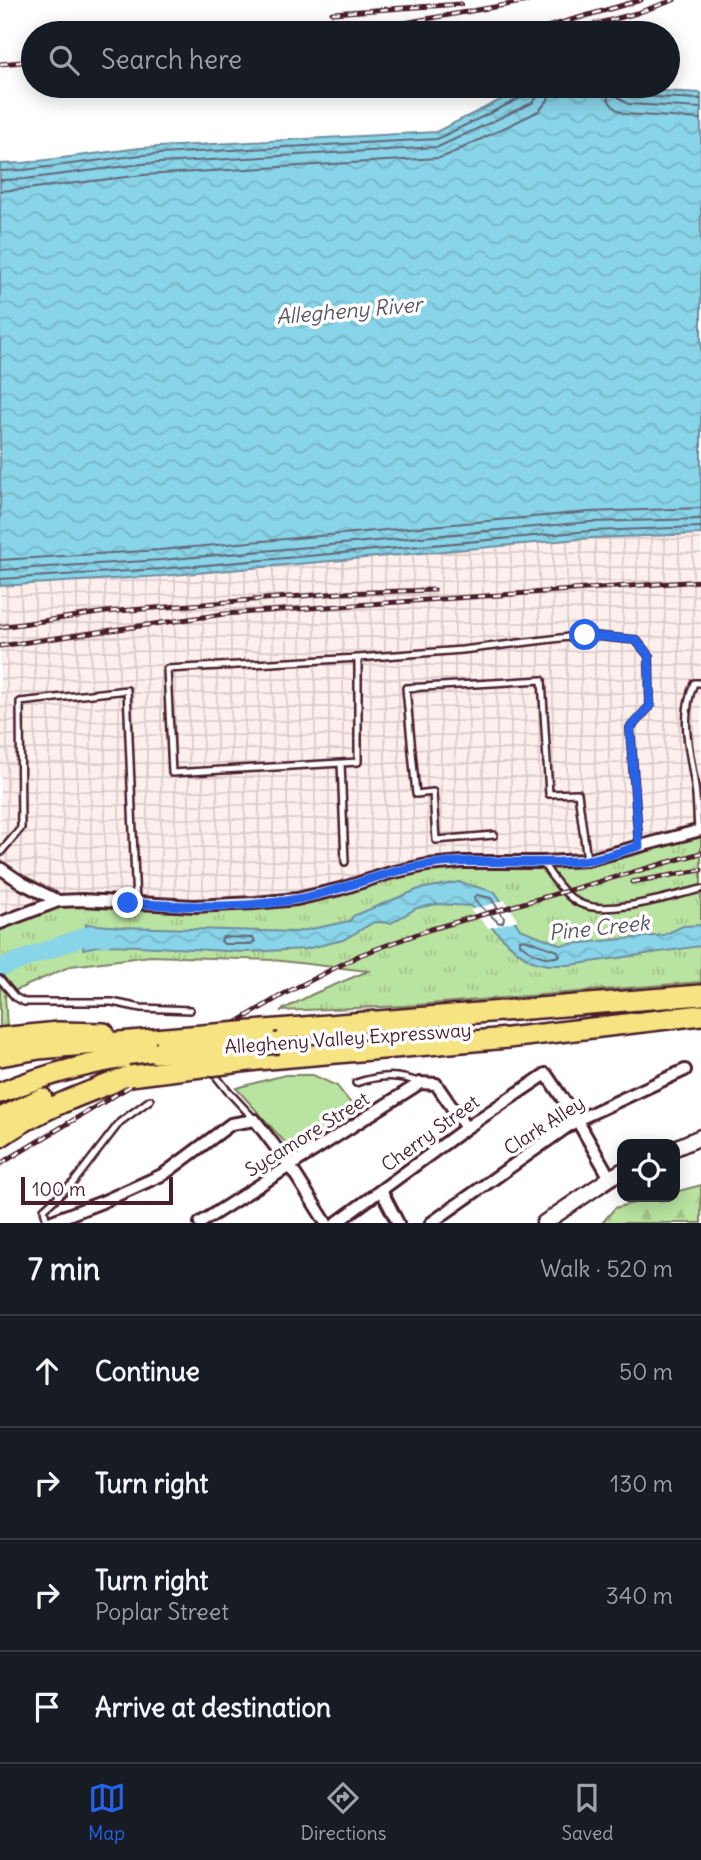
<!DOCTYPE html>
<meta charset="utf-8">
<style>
body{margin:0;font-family:Delius,sans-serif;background:#242831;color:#f1f3f6}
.controls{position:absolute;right:21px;bottom:21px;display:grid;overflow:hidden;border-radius:14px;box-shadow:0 4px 18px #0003}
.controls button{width:63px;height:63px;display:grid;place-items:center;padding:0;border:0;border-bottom:2px solid #363941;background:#171b24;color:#f1f3f6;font:35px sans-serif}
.scale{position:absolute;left:21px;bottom:18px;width:152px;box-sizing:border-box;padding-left:7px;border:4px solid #4a1f2b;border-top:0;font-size:19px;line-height:24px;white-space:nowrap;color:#4a1f2b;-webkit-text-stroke:5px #fff;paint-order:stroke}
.stop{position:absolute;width:21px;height:21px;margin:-16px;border:5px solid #2563eb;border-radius:50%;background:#fff}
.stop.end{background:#2563eb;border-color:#fff;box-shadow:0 2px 7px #0008}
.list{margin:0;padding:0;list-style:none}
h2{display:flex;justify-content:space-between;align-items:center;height:91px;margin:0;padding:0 28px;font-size:30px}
h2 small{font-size:23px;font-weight:400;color:#9ea1a6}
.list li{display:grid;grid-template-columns:46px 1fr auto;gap:21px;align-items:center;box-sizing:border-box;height:112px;padding:0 28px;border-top:2px solid #363941}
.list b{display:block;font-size:26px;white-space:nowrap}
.list p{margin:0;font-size:23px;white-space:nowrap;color:#9ea1a6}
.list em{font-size:23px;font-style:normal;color:#9ea1a6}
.icon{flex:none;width:38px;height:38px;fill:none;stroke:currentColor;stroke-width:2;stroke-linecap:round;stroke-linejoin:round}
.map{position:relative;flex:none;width:701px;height:1223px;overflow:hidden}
.search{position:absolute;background:#171b24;box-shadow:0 4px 18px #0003;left:21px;right:21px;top:21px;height:77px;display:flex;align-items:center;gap:18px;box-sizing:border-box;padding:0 24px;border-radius:38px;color:#9ea1a6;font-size:26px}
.sheet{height:539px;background:#171b24}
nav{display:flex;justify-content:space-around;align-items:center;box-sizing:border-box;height:98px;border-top:2px solid #363941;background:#171b24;font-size:19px;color:#9ea1a6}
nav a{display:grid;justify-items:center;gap:4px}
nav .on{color:#2563eb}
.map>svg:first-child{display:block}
</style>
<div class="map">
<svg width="701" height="1223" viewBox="0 0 701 1223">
<defs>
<pattern id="industrial-grid" width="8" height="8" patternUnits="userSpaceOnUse" patternTransform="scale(1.75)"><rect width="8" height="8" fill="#fdefec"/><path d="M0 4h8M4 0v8" fill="none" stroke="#dacccb"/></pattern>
<pattern id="grass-tufts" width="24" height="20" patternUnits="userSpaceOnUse" patternTransform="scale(1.75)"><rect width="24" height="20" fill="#b9e3a0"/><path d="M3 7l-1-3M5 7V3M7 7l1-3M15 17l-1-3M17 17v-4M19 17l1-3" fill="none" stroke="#a1c28a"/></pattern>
<pattern id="forest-firs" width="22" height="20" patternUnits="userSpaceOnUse" patternTransform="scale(1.75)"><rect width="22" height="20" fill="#b9e3a0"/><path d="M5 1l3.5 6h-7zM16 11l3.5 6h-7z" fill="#a1c28a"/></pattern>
<pattern id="water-waves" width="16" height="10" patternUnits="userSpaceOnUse" patternTransform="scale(1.75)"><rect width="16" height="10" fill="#88d4e8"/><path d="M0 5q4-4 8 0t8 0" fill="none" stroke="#77b6c7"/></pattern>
</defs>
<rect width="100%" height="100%" fill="#fff"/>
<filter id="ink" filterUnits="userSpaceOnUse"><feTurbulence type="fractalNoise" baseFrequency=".0143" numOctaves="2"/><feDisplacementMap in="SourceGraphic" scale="14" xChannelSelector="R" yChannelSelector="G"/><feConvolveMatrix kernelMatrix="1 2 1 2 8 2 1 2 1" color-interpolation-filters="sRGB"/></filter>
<g filter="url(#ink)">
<!-- industrial -->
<path fill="url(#industrial-grid)" d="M701 534V838L652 851 392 882 0 934V586L162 576 591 538Z"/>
<!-- grass -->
<path fill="url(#grass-tufts)" stroke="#828166" stroke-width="2" d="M701 830V982L405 1006 280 1011 313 994 368 971 273 960 150 956 71 966 5 995 7 1028 0 1029V923L58 901 255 903 427 865 587 860Z"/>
<!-- forest -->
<path fill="url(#forest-firs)" stroke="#828166" stroke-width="2" d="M701 1185V1223H602L615 1208 656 1197H675V1192Z"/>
<!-- pitch -->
<path fill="#b9e3a0" stroke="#828166" stroke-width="2" d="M285 1075H313L337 1086 357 1111 299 1150 291 1149 236 1088Z"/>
<!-- water -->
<path fill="url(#water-waves)" stroke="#6f8c9c" stroke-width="2" d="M527 87 624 89 701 93V534L591 538 162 576 0 586V164L23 163 140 148 436 132Z
M459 882 495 892 520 929 561 945 664 935 683 926 701 925V946L570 965C557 965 544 966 532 961 516 954 485 920 471 906L437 904 417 908 391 923 374 922 343 940 306 949 244 952 138 946 103 945 83 949 86 924 121 927 296 932 350 921 353 916 419 889Z"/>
<!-- pier -->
<path fill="#fff" d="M505 900 518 920 489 928 470 910Z"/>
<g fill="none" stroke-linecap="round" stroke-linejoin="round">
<!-- shore -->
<path stroke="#636777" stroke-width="2" d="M605 86C606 100 612 109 625 114L701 119
M616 86 618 97 628 104 701 108
M625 86 626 92 631 96 701 99
M0 171 24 170 141 155 437 139 527 95 531 91 532 86
M0 180 25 179 142 164 438 147 532 103 539 95 541 86
M0 191 26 189 143 175 439 158 448 155 539 111 548 100 551 86
M0 560 160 550 589 512 701 508
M0 570 161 560 590 522 701 519
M0 579 161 569 590 531 701 527
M477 895 491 898 504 918 503 922 499 923 475 901 474 897Z
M223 937 252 938 255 941 251 944H224L221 941Z
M524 939 558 951 560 956C545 961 532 953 520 944V940Z"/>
<!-- river -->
<path stroke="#88d4e8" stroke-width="18" d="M0 968 85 936 106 937"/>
<!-- service casing -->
<g stroke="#4a1f2b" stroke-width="10">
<path id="service" d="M341 763 358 762V658
M698 831C697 816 697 801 695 787 690 749 679 721 694 683H701
M494 835 436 840 433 792 416 794 406 688 542 680 549 794 578 793 587 860
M0 853 21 828 20 702 127 690 136 904
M345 862 341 763 172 773 167 669 358 658 462 650 585 635 636 640 649 656 650 706 630 728 639 846
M543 863C550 875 566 897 579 903 607 917 671 896 701 889
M0 979 15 997 24 1002H112L141 1008 190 1010
M211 1070 227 1090 255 1120
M356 1083C379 1075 398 1074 420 1083
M47 1223 44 1209 73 1183 120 1122 150 1100"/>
</g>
<!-- minor casing -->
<g stroke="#4a1f2b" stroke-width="16">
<path id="minor" d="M0 868 22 883 58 901
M0 923 58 901 82 900 194 906 255 903 297 899 340 889 390 873 427 865 462 862H542L587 860 701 830
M381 1190 398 1223
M47 1223 102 1202 164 1174 231 1124 255 1120 290 1166 326 1223
M200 1223 420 1083 436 1084 466 1128
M336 1223 466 1128 546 1074 577 1120 610 1178
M431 1223 577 1120 685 1070"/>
</g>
<!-- tertiary casing -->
<g stroke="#4a1f2b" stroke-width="19">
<path id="tertiary" d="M675 1148 701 1137
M544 1223 610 1178 622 1171"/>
</g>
<!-- motorway casing -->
<g stroke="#4a1f2b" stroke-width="24">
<path id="motorway" d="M265 1030 701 995
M0 1038 58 1032 104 1033
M0 1056 39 1049 165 1038
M257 1060 508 1038 701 1015
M0 1093C50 1072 102 1060 156 1053
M0 1118 42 1098
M0 1137C40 1109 85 1093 130 1076"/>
</g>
<!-- service -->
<use href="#service" stroke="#fff" stroke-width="5"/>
<!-- minor -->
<use href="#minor" stroke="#fff" stroke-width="10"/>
<!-- tertiary -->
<use href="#tertiary" stroke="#fff" stroke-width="14"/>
<!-- motorway -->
<use href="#motorway" stroke="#f6e381" stroke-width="19"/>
<!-- rail casing -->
<g stroke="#4a1f2b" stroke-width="5">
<path id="rail" d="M332 13 461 4
M547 27 641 0
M308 33 404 23 533 0
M563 33 637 13 674 0
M0 64 33 61
M0 627 106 612 339 593 434 590
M0 646 224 614 701 581
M632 882 701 870
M0 1164 284 994 360 955 428 930 701 853"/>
</g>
<!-- rail -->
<use href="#rail" stroke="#fff" stroke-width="2.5" stroke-dasharray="8" stroke-linecap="butt"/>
<!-- motorway-bridge casing -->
<g stroke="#4a1f2b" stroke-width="24" stroke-linecap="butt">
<path id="motorway-bridge" d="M165 1038 265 1030
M156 1053 279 1043
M130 1076 257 1060"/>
</g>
<!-- motorway-bridge -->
<use href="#motorway-bridge" stroke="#f6e381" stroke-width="19"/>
</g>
</g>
<g fill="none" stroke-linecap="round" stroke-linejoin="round" filter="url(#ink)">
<!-- route -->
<path stroke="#2563eb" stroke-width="9" d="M128 903C181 907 246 908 298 899 342 891 383 871 427 865 471 858 516 864 561 862 569 861 579 862 587 860 604 858 622 851 639 846L630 728 650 706 649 656 636 640 585 635"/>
</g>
<g text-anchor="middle" stroke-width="7" stroke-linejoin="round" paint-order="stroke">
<!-- street labels -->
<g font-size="19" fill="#4a1f2b" stroke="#fff">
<text transform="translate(348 1038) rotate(-4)" y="7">Allegheny Valley Expressway</text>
<text transform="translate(544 1125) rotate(-33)" y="7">Clark Alley</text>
<text transform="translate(430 1133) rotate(-36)" y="7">Cherry Street</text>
<text transform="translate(307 1134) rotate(-32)" y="7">Sycamore Street</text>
</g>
<!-- water labels -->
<g font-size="21" font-style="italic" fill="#5d5564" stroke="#fff">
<text transform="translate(349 311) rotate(-5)" y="7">Allegheny River</text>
<text transform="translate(599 928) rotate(-6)" y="7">Pine Creek</text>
</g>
</g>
</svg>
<div class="controls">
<button><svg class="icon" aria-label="locate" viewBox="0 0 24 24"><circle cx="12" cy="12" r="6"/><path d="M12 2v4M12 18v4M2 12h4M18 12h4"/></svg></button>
</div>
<div class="scale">100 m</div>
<div class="stop" style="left:585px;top:635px"></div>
<div class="stop end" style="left:128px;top:903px"></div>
<div class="search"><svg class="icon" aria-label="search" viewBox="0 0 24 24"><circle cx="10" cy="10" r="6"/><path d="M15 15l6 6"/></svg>Search here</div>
</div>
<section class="sheet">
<h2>7 min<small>Walk · 520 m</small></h2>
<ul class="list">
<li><svg class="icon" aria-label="ahead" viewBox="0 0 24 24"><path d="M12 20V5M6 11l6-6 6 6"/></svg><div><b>Continue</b></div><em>50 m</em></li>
<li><svg class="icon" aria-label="right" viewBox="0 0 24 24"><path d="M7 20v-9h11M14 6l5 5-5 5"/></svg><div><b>Turn right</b></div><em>130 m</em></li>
<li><svg class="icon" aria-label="right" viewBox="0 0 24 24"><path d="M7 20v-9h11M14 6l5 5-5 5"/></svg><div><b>Turn right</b><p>Poplar Street</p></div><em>340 m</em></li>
<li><svg class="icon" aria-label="arrive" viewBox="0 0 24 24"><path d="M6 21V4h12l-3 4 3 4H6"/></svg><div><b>Arrive at destination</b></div></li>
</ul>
</section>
<nav>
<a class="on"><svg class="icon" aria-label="map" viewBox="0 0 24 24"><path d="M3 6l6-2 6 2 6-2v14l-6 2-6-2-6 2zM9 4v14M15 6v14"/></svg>Map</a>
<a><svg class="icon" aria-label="directions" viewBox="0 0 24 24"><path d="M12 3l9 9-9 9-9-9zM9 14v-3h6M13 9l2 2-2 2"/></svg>Directions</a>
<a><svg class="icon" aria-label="saved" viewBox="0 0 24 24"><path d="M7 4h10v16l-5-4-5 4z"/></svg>Saved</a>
</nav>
